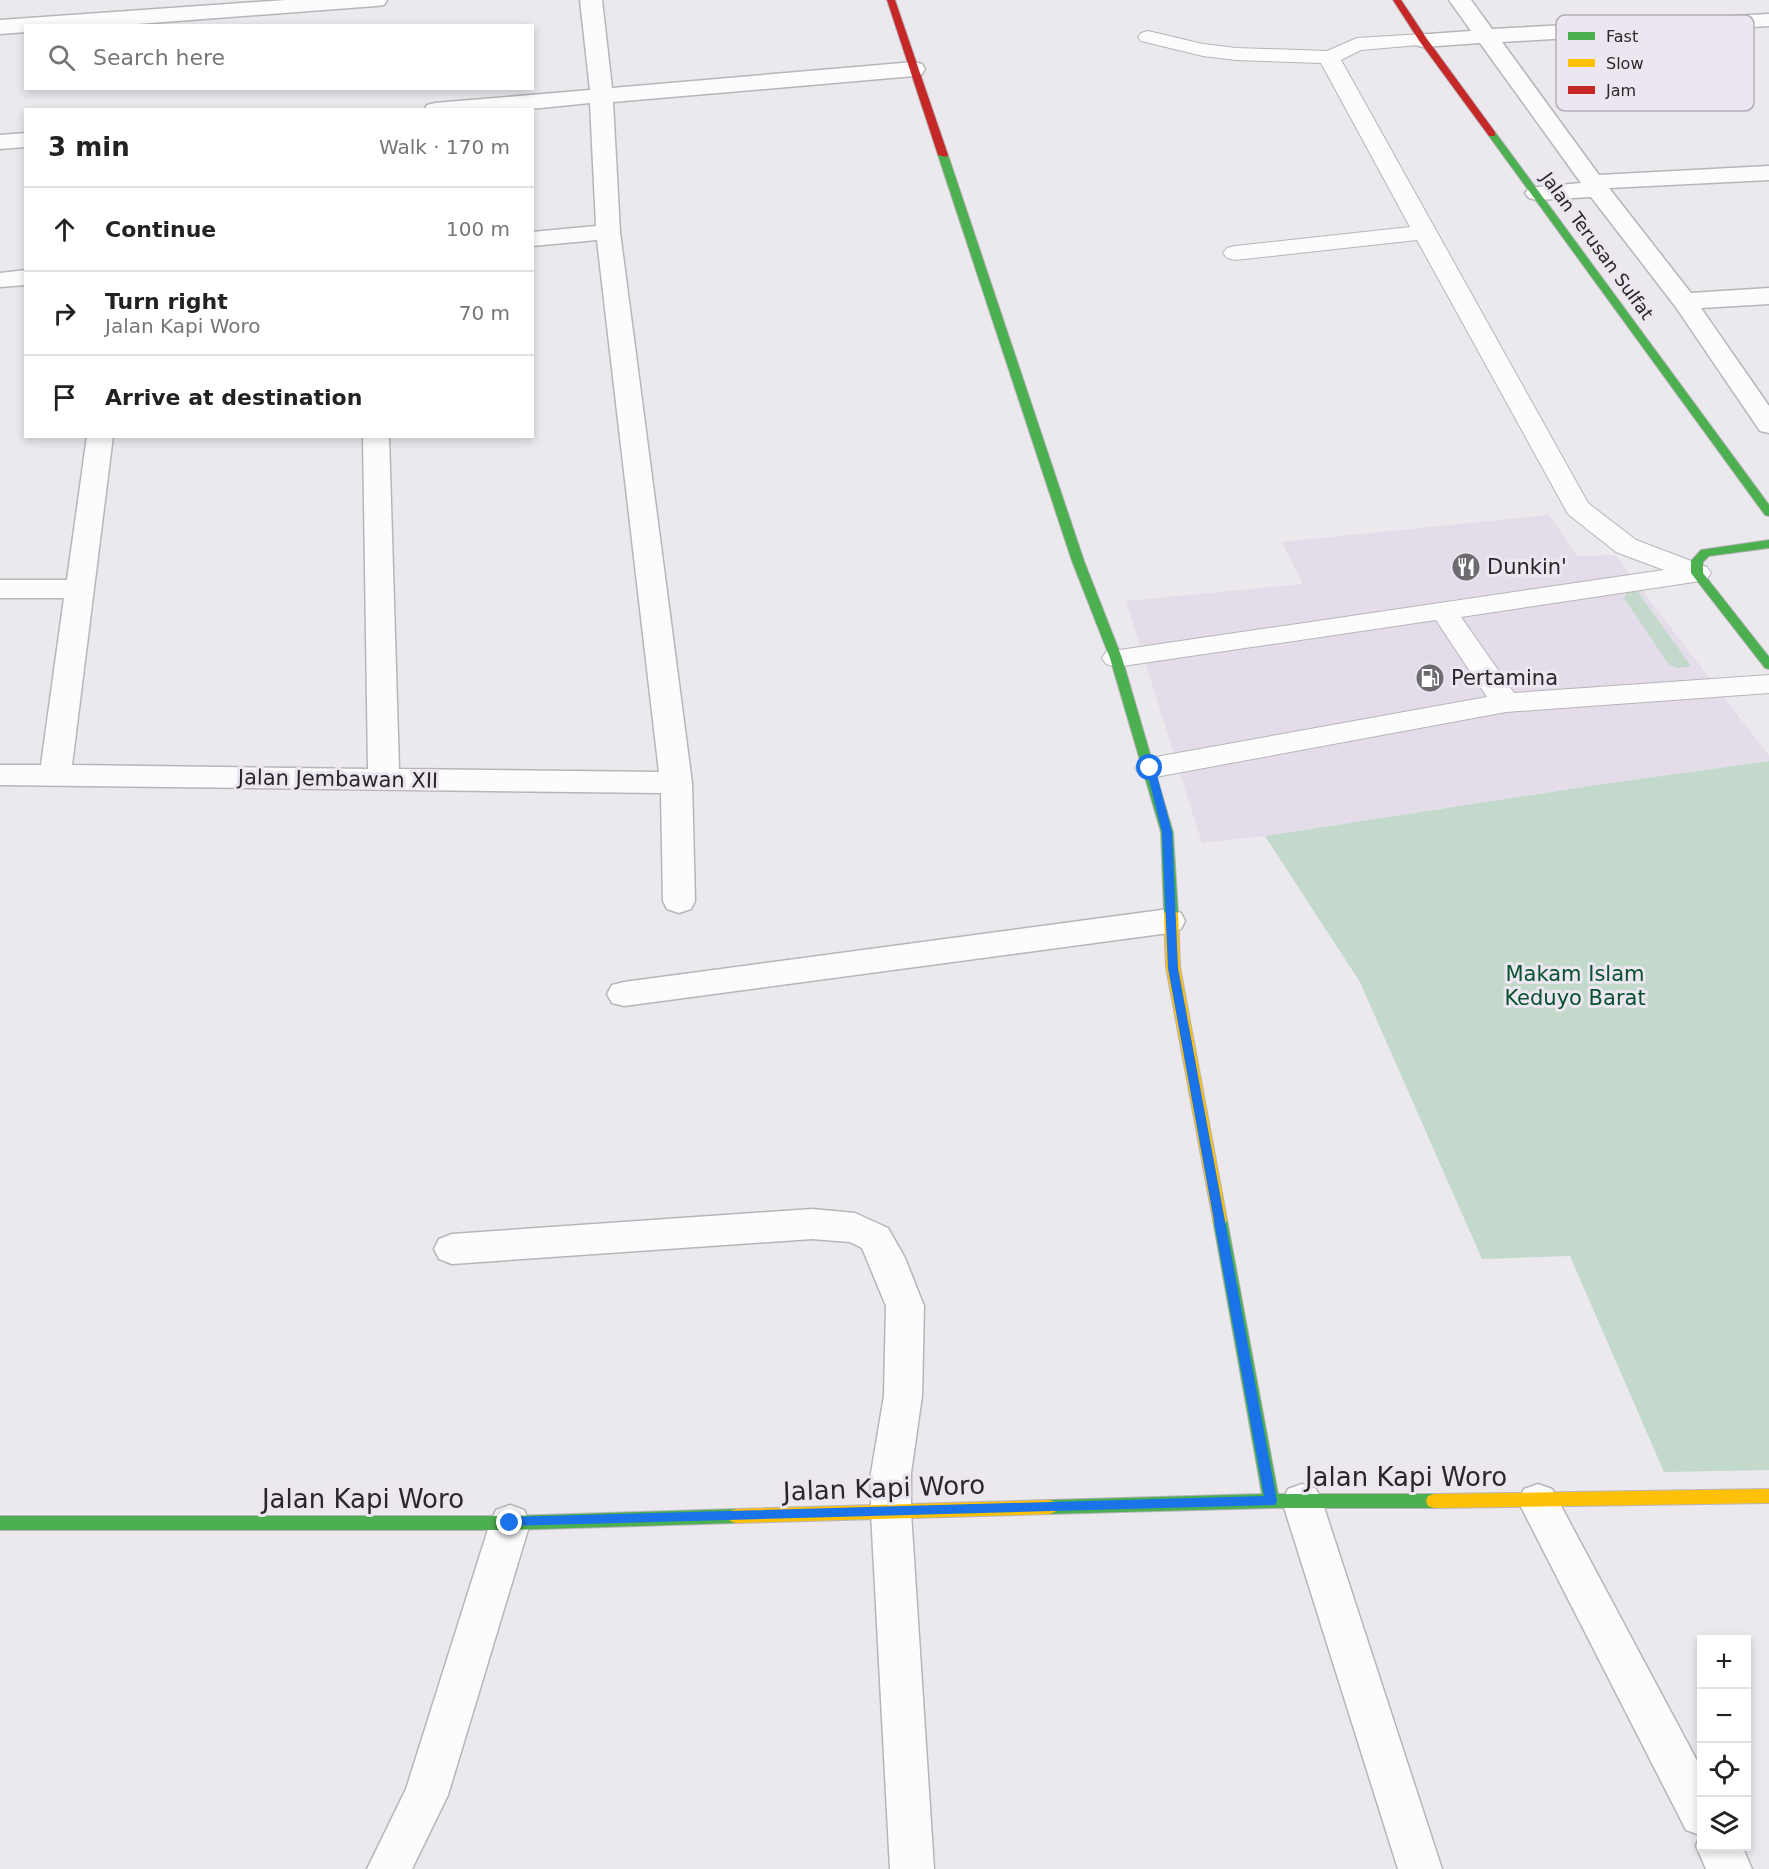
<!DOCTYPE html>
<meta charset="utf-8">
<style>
body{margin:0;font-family:"DejaVu Sans",sans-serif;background:#f6f6f6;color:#222}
.controls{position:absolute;right:18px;bottom:18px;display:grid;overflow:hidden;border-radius:0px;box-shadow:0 3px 9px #0003}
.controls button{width:54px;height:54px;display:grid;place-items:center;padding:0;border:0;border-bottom:2px solid #e0e0e0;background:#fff;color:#222;font:30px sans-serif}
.stop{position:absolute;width:18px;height:18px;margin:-14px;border:4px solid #1a73e8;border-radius:50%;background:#fff}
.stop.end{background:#1a73e8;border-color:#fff;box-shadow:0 2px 6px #0008}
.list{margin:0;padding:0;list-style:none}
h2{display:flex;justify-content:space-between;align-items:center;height:78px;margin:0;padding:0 24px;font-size:26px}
h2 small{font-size:20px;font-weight:400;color:#767676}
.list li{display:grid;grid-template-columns:39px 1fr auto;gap:18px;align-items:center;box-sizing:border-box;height:84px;padding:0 24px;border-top:2px solid #e0e0e0}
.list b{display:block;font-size:22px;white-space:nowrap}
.list p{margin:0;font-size:20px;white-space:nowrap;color:#767676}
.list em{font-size:20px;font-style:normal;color:#767676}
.icon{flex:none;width:33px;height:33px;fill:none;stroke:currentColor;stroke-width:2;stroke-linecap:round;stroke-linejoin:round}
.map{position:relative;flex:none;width:1769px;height:1869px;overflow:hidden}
.search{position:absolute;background:#fff;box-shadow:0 3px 9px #0003;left:24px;top:24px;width:510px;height:66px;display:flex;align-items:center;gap:15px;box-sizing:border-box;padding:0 21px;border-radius:0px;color:#767676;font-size:22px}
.panel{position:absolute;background:#fff;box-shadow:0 3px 9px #0003;left:24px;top:108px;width:510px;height:330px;border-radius:0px}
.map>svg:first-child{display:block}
</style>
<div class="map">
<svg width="1769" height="1869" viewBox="0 0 1769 1869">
<rect width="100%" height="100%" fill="#ebe8ee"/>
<!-- built -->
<path fill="#e4dce8" d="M1549 515 1577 556 1615 555 1769 756V761L1590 786 1265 836 1202 843 1126 601 1303 584 1282 542Z"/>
<!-- green -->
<path fill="#c2d9cc" d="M1637 591 1691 666 1678 668 1669 665 1624 598 1627 593Z
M1769 761V1470L1664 1472 1570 1256 1482 1259 1360 982 1265 836 1590 786Z"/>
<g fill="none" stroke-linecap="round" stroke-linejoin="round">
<!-- lane casing -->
<g stroke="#b8b5ba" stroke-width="2">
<path id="lane" d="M1148 31 1203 44 1236 48 1327 51 1357 38 1423 34 1430 36 1433 40 1430 44 1361 50 1341 60 1588 503 1636 540 1707 567 1711 573 1707 579 1694 582 1461 617 1514 693 1769 675V693L1506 712 1150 778 1140 775 1135 768 1140 761 1150 758 1487 697 1436 620 1116 667 1106 664 1102 658 1106 652 1664 570 1616 552 1568 514 1417 240 1235 260 1227 258 1223 253 1227 248 1235 246 1410 227 1321 63 1236 60 1203 56 1141 41 1138 37 1141 33Z"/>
</g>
<!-- street casing -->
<g stroke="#b8b5ba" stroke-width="3">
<path id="street" d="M286 0H387L384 5 376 6 111 26H26V32L0 34V20Z
M580 0H602L612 88 914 62 922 64 925 69 922 74 914 76 613 102 620 232 692 783 695 901 691 909 679 913 667 909 663 901 661 793 0 785V765H41L64 598H0V580H67L87 436H113L72 765 368 769 363 436H389L399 769 659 772 597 240 532 246V232L596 226 590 103 520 110H424L427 105 435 103 590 90Z
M1449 0H1471L1492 29 1769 14V26L1502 42 1599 175 1769 166V180L1609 188 1691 293 1769 288V304L1701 308 1769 406V433L1760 431 1675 306 1591 197 1537 200 1529 198 1525 193 1529 188 1581 183 1480 43 1423 47 1415 45 1412 40 1415 35 1471 31Z
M26 133V147L0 149V135Z
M26 270V285L0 287V273Z
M1169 909 1181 913 1185 921 1181 929 1169 933 624 1006 612 1003 607 994 612 985 624 982Z
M812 1209 855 1213 888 1228 905 1258 924 1306 922 1396 911 1473V1512L934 1869H890L871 1512V1473L884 1396 886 1306 862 1248 850 1242 812 1239 452 1264 439 1259 434 1249 439 1239 452 1234Z
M1302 1484 1316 1489 1322 1501 1442 1869H1398L1282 1501 1288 1489Z
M1538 1484 1552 1489 1702 1770V1846H1742L1752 1869H1706L1696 1846 1700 1835 1686 1830 1518 1501 1524 1489Z
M510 1505 524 1510 530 1523 448 1795 412 1869H367L406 1789 490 1523 496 1510Z"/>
</g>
<!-- fast casing -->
<g stroke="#b8b5ba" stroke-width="2">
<path id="fast" d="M1489 132H1495L1769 505V516L1765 515 1489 136Z
M943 152 948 155 1084 561 1122 658 1173 832 1178 913 1176 916 1171 918 1164 913 1161 832 1110 658 1072 561 938 155Z
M1769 540V548L1709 556 1703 562V573L1769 657V669L1765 668 1691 573V561L1701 550Z
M1220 1214 1225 1216 1227 1220 1278 1494H1434L1440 1496 1442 1501 1440 1506 1434 1508H1271L1049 1514 1043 1512 1041 1507 1043 1502 1049 1500 1262 1494 1213 1220 1215 1216Z
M736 1509 742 1511 744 1516 742 1521 736 1523 510 1530H0V1516H510Z"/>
</g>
<!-- slow casing -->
<g stroke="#b8b5ba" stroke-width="2">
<path id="slow" d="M1171 908 1178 913 1180 967 1227 1220 1225 1224 1220 1226 1215 1224 1213 1220 1166 967 1164 913Z
M1769 1489V1503L1434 1508 1428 1506 1426 1501 1428 1496 1434 1494Z
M1049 1500 1055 1502 1057 1507 1055 1512 1049 1514 736 1523 730 1521 728 1516 730 1511 736 1509Z"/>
</g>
<!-- jam casing -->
<g stroke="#b8b5ba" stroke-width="2">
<path id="jam" d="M887 0H895L948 155 946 157 938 155Z
M1393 0H1401L1427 39 1495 132V136H1489L1420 42Z"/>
</g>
<!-- lane -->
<use href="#lane" fill="#fcfcfc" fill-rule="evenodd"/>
<!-- street -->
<use href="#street" fill="#fcfcfc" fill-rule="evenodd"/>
<!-- fast -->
<use href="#fast" fill="#4caf50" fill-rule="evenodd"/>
<!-- slow -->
<use href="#slow" fill="#ffc107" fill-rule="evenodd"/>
<!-- jam -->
<use href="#jam" fill="#c62828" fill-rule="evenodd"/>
</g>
<!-- route -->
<path fill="#1a73e8" d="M1150 765 1155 768 1172 832 1178 968 1277 1501 1275 1505 505 1526V1519L510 1517 1264 1496 1168 968 1162 832 1146 768Z"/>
<!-- icons -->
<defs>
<g id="restaurant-disc" transform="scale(1.5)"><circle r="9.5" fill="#6d6b6f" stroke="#ece6f0"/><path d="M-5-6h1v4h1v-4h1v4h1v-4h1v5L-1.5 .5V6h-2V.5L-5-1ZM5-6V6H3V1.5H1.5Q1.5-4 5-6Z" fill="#fff"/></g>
<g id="fuel-disc" transform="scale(1.5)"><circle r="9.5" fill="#6d6b6f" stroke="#ece6f0"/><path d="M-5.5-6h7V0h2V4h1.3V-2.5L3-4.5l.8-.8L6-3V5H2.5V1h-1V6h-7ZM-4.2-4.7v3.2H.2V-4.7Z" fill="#fff"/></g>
</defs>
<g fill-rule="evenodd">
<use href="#restaurant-disc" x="1466" y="567"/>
<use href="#fuel-disc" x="1430" y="678"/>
</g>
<g text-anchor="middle" stroke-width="6" stroke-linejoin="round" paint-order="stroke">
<!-- far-street labels -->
<g font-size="18" fill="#29272a" stroke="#ece6f0">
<text transform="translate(1597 246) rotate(54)" y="6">Jalan Terusan Sulfat</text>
</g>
<!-- poi labels -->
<g font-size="21" fill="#29272a" stroke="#ece6f0" text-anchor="start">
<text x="1487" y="574">Dunkin'</text>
<text x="1451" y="685">Pertamina</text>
</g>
<!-- street labels -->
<g font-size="21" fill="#29272a" stroke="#ece6f0">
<text transform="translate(338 779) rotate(1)" y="7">Jalan Jembawan XII</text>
</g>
<!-- park labels -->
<g font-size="21" fill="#06512e" stroke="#ece6f0">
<text x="1575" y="981">Makam Islam<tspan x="1575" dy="24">Keduyo Barat</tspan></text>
</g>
<!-- near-street labels -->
<g font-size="26" fill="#29272a" stroke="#ece6f0">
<text x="1406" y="1486">Jalan Kapi Woro</text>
<text transform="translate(884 1488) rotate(-2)" y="9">Jalan Kapi Woro</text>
<text x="363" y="1508">Jalan Kapi Woro</text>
</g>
</g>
<!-- legend -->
<rect x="1556" y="15" width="198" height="96" rx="9" fill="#ece6f0" stroke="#b2adb5" stroke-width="1.5"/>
<rect x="1568" y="32" width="27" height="8" fill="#4caf50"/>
<rect x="1568" y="59" width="27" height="8" fill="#ffc107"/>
<rect x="1568" y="86" width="27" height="8" fill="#c62828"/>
<g font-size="16" fill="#29272a">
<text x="1606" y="42">Fast</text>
<text x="1606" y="69">Slow</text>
<text x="1606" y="96">Jam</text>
</g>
</svg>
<div class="controls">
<button>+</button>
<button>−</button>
<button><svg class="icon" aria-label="locate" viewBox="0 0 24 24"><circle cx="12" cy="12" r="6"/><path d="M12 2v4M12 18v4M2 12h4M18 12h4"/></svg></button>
<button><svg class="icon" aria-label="layers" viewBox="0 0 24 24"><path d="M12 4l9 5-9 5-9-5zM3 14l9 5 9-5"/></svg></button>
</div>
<div class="stop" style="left:1150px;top:768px"></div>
<div class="stop end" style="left:510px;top:1523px"></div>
<div class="search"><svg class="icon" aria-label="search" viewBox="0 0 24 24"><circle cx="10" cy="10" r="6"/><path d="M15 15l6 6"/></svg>Search here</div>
<section class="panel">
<h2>3 min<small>Walk · 170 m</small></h2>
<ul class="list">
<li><svg class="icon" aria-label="ahead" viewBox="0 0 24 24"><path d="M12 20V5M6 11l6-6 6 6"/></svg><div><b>Continue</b></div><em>100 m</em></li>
<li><svg class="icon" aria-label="right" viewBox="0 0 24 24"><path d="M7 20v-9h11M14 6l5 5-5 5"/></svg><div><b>Turn right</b><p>Jalan Kapi Woro</p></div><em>70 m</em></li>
<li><svg class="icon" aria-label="arrive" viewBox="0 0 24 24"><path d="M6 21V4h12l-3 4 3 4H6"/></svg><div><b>Arrive at destination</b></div></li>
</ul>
</section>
</div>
